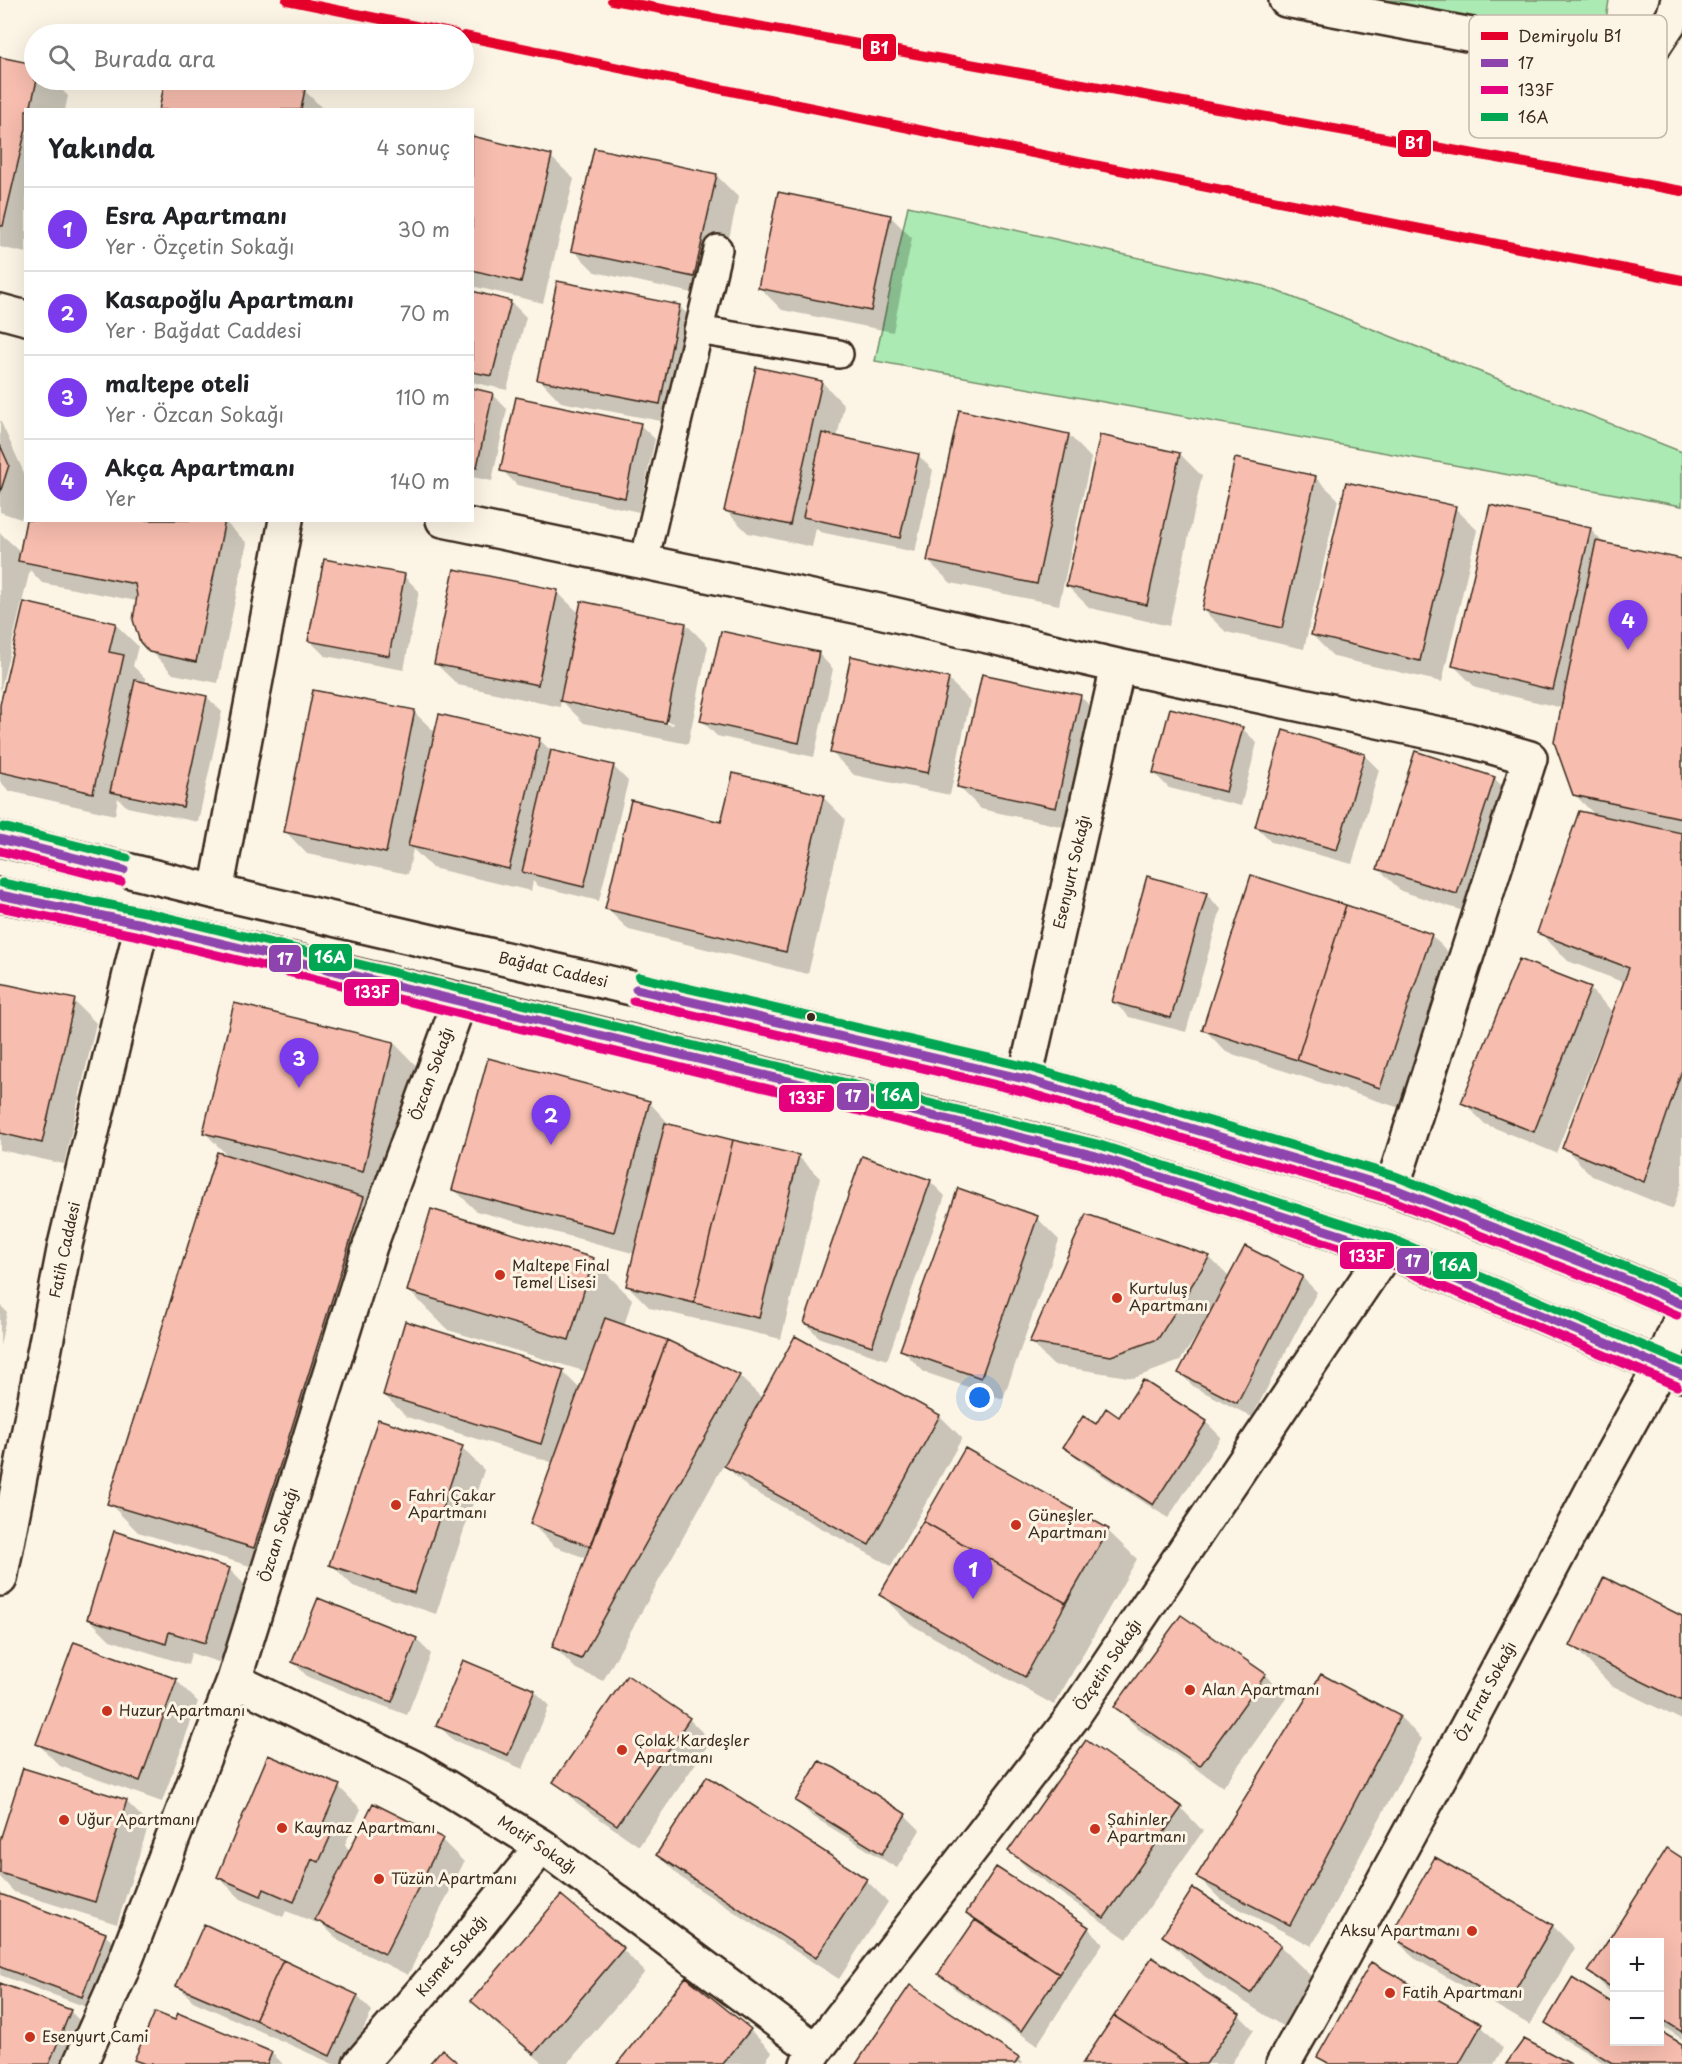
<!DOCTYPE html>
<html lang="tr">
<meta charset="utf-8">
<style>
body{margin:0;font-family:"Playpen Sans",sans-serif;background:#f2f2f2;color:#202124}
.controls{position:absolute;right:18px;bottom:18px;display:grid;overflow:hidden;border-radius:0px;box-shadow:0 6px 24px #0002}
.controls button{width:54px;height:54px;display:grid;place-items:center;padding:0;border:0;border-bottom:2px solid #e0e0e0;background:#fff;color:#202124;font:30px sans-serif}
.you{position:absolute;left:980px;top:1398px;width:21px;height:21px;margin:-15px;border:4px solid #fff;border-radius:50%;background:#1a73e8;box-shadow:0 0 0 9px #1a73e833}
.badge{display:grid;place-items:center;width:39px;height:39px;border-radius:50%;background:#7c3aed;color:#fff;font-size:20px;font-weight:700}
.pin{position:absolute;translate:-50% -50px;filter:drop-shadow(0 2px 3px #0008)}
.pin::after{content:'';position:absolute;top:32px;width:21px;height:18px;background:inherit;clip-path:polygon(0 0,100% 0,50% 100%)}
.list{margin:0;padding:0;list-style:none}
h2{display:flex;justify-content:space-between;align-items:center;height:78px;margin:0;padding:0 24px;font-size:26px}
h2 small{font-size:20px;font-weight:400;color:#757577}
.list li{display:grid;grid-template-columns:39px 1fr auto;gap:18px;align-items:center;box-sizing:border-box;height:84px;padding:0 24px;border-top:2px solid #e0e0e0}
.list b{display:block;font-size:22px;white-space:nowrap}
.list p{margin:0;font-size:20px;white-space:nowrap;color:#757577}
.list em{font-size:20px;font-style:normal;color:#757577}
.icon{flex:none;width:33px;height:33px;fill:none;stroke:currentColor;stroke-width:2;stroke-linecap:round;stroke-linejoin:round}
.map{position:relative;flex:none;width:1682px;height:2064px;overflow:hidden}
.search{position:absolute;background:#fff;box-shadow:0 6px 24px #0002;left:24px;top:24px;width:450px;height:66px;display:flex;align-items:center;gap:15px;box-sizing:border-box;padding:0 21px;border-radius:33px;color:#757577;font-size:22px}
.panel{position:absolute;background:#fff;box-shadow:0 6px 24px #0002;left:24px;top:108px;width:450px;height:414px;border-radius:0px}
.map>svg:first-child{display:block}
</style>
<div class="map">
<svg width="1682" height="2064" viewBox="0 0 1682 2064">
<rect width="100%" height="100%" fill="#fcf5e5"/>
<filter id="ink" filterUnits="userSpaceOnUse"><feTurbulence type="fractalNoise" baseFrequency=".0167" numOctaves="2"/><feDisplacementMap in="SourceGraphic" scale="12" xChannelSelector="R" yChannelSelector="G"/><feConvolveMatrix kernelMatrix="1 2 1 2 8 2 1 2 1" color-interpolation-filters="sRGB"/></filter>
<g filter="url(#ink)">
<!-- green -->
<path fill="#abebb3" stroke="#738a68" stroke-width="1.5" d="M1371 0H1609L1602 46Z
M908 206 1264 286 1682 452V506L875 361Z"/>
<!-- shadow -->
<path fill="#0003" fill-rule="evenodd" d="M0 58 34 66V80H52L68 96 65 110H26V253L0 247Z
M166 80H253L304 90 324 110H160Z
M472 137 551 157 574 179 543 303 472 286Z
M716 175 738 197 716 298 595 272 573 250Z
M890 216 912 238 893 332 782 310 760 288Z
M559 283 680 307 702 329 682 425 561 402 539 379Z
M472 293 511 302 526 317 507 390 472 382Z
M757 369 822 382 844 405 837 438 918 455 933 470 915 552 820 532 816 528 812 547 748 533 726 511Z
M472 390 492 394 507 409 492 481 472 477Z
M0 420 26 477V504L21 519 0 512Z
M640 425 655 439 639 512 517 485 502 470Z
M1069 435 1091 458 1059 605 951 583 928 561Z
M1180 454 1202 476 1169 626 1090 608 1067 586Z
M1315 477 1338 499 1304 649 1226 632 1203 610Z
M1455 508 1477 530 1442 682 1334 657 1312 635Z
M224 521 247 543 218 683 173 674 151 651 137 601 42 583 30 570 0 692V533L22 553Z
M1590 529 1605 545 1682 560V1182L1673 1209 1592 1176 1564 1147 1606 1033 1604 1032 1556 1153 1485 1124 1463 1102 1590 989 1614 1013 1625 983 1568 961 1539 932 1596 816 1575 795 1563 708 1476 688 1454 666Z
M404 576 419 591 404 670 325 656 310 641Z
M557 592 580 614 686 624 708 646 688 744 584 723 561 700 560 707 458 685 435 663ZM585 705 674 723 673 725 585 708Z
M115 624 138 646 133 666 146 679 145 683 207 697 222 712 198 822 127 807 118 798 115 815 9 791 0 781V711Z
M819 654 833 669 814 757 717 736 702 721Z
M948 679 970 701 950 795 854 775 832 753Z
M1080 696 1102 718 1078 830 981 809 959 787Z
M414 712 436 733 539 739 552 752 613 766 628 781 599 901 538 886 533 881 531 891 432 868 413 849 408 874 307 854 285 831Z
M1242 728 1257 743 1241 806 1169 788 1154 773Z
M1364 755 1379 770 1352 864 1271 842 1256 827Z
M1494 778 1517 801 1479 916 1401 891 1378 868Z
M823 797 845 819 808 974 629 930 606 908 722 824Z
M1206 894 1221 909 1186 1032 1129 1017 1114 1002Z
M1431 935 1453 957 1403 1109 1226 1052 1204 1029Z
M0 985 74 1001 96 1023 64 1164 0 1150Z
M235 1005 394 1043 433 1083 402 1210 366 1202 392 1227 283 1576 138 1532 109 1503 229 1157 205 1133Z
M649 1102 671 1126 798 1156 820 1178 781 1339 650 1308 628 1286 636 1254 476 1211 454 1189Z
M930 1181 945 1196 887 1360 820 1338 805 1323Z
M1087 1216 1210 1258 1230 1278 1302 1277 1317 1292 1252 1417 1194 1387 1179 1372 1199 1336 1197 1335 1180 1361 1134 1378 1053 1365 1031 1343Z
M1037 1218 1059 1240 1003 1399 924 1372 902 1350Z
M593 1260 632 1299 624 1326 739 1376 763 1399 796 1338 940 1416 962 1438 891 1566 748 1488 724 1464 603 1681 576 1669 554 1647 588 1559 554 1546 532 1524 554 1463 407 1417 384 1395 563 1372 581 1390 587 1372 448 1330 408 1290Z
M0 1305 7 1312 0 1346Z
M1120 1419 1206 1422 1221 1437 1168 1518 1080 1461 1065 1446 1096 1426Z
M462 1448 484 1470 436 1614 353 1586 331 1564Z
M1108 1531 1137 1559 1054 1705 910 1624 881 1595Z
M229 1569 251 1591 227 1665 191 1653 188 1665 110 1640 88 1618Z
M1682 1617V1720L1611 1685 1572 1645Z
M416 1639 431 1654 407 1715 308 1677 293 1662Z
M464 1662 535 1691 549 1706 523 1769 453 1740 438 1725Z
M1265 1675 1287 1697 1223 1787 1138 1729 1116 1707Z
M176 1680 198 1702 162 1802 60 1766 38 1744Z
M1400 1717 1422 1739 1312 1946 1220 1899 1198 1877Z
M689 1719 711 1741 639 1846 577 1803 555 1781Z
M1086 1742 1181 1808 1203 1831 1127 1939 1032 1873 1010 1851Z
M339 1787 361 1809 345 1844 350 1853 373 1805 442 1840 464 1862 408 1975 339 1941 318 1920 317 1923 286 1911 283 1917 241 1899 218 1877Z
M126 1801 149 1824 117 1924 14 1892 0 1877V1845Z
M797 1801 905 1815 920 1830 897 1868 812 1816Z
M1667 1850 1682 1860V2039L1660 2024V1942H1614V1996L1590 1972Z
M658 1855 866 1880 888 1902 839 1979 680 1877Z
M1436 1859 1553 1926 1575 1948 1530 2025 1414 1958 1392 1936Z
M997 1869 1088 1928 1103 1943 1037 2045 955 1989 940 1974 976 1921 967 1913Z
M0 1895 105 1934 120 1949 97 2011 0 1975Z
M561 1898 623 1950 645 1972 567 2064H544L495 2023 473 2001Z
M1164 1936 1280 1946 1320 1985 1290 2031 1204 1976Z
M1153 1959 1239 2015 1254 2030 1231 2064H1084Z
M1573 1981 1614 2006V2042H1660V2033L1682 2046V2064H1606L1562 2038 1547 2023Z
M0 1985 70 2011 99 2040 89 2064H0Z
M178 1986 357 1996 372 2011 347 2064H333L193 2001Z
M910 1987 1018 2059 1023 2064H858Z
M1481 2026 1503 2048 1494 2064H1327L1319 2056Z
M750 2030 772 2052 763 2064H619Z
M272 2053 283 2064H141L136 2059Z"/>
<!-- building -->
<path fill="#f7bdae" stroke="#3b2a1e" stroke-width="1.5" d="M0 57 34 64V80H37L30 110H26V129L3 226H0Z
M165 80H260L305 89 301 110H159Z
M472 136 552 155 521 282 472 270Z
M594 148 717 174 694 277 571 251Z
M778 192 891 215 871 311 758 288Z
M557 281 680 305 660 404 537 380Z
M472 291 511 301 492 376 472 372Z
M756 367 822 381 790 525 724 511Z
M472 388 493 393 477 467 472 466Z
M516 397 641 423 625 498 500 471Z
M959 410 1069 434 1037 584 927 561Z
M822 433 919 454 900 538 803 517Z
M1100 435 1180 453 1147 605 1066 586Z
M0 445 9 465 0 493Z
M1235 458 1316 476 1282 628 1202 610Z
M1346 482 1456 506 1420 661 1311 635Z
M1490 505 1591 528 1553 690 1452 666Z
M26 520H225L196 662 149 652 140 642 133 620 137 596 135 584 18 561Z
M1596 541 1682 559V818L1573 795 1554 742Z
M324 559 405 574 389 656 308 641Z
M454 569 558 590 538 685 434 664Z
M581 601 686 623 666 723 560 701Z
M24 602 116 623 109 652 124 655 93 793 0 772V705Z
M721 631 819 652 799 743 700 721Z
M851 656 949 678 928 773 830 753Z
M982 674 1081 695 1056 808 957 787Z
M135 680 207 696 183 807 110 792Z
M313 690 415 710 386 853 284 832Z
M1170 708 1243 727 1226 792 1153 773Z
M439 714 540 738 509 869 408 846Z
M1283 730 1365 754 1337 850 1255 827Z
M551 750 614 765 584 887 522 872Z
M1415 751 1495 777 1457 894 1377 869Z
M733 773 824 795 786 952 605 909 631 800 721 822Z
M1579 811 1682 833V1070L1644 1182 1562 1148 1629 968 1537 933Z
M1251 875 1346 905 1297 1060 1202 1030Z
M1147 876 1207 893 1171 1018 1112 1002Z
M1346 905 1432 934 1380 1088 1297 1060Z
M1519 959 1591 987 1534 1132 1461 1103Z
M0 983 75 999 42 1143 0 1133Z
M234 1003 394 1042 363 1172 203 1133Z
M488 1058 650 1101 614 1232 452 1190Z
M665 1123 733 1140 694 1303 626 1286Z
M733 1140 799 1155 759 1318 694 1303Z
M217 1152 364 1197 254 1548 107 1504Z
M862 1156 931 1180 872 1346 804 1323Z
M958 1188 1038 1216 981 1378 900 1350Z
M431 1209 594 1258 569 1340 407 1291Z
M1086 1214 1210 1256 1158 1339 1111 1356 1029 1343Z
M1245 1246 1303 1276 1237 1403 1178 1373Z
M605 1318 667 1340 591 1547 530 1524Z
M405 1321 564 1370 541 1444 383 1395Z
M795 1336 940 1415 869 1545 724 1466Z
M667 1340 740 1375 581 1659 552 1647Z
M1143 1380 1207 1421 1153 1505 1063 1447 1083 1416 1096 1424 1106 1408 1119 1417Z
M378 1419 463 1446 414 1593 329 1565Z
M965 1448 1109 1529 1066 1603 923 1521Z
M923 1521 1066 1603 1025 1677 879 1595Z
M114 1531 230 1568 205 1643 169 1632 166 1644 87 1619Z
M1604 1577 1682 1616V1701L1570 1646Z
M318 1598 417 1638 392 1702 292 1662Z
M1181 1615 1266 1674 1200 1766 1114 1707Z
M74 1642 177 1679 140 1781 36 1744Z
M463 1660 535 1690 508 1755 436 1726Z
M1321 1674 1400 1716 1290 1925 1196 1877Z
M627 1675 690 1718 617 1825 553 1782Z
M1086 1740 1182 1807 1104 1918 1008 1851Z
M268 1755 340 1785 324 1821 331 1835 319 1862 312 1859 294 1902 264 1889 261 1896 217 1877Z
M819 1761 835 1768 906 1814 882 1854 795 1801Z
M23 1768 127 1800 95 1902 0 1873V1840Z
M707 1776 867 1879 816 1958 656 1855Z
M373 1803 443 1838 385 1954 315 1920Z
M1667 1848 1682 1858V2032L1660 2018V1942H1614V1989L1588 1972Z
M1435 1857 1553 1925 1507 2004 1390 1936Z
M996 1867 1089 1927 1059 1974 966 1913Z
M1193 1888 1281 1945 1250 1993 1162 1936Z
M0 1894 106 1933 82 1997 0 1967Z
M561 1895 624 1948 534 2054 471 2001Z
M975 1920 1059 1974 1021 2031 938 1974Z
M204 1924 283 1960 255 2020 176 1986Z
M1152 1957 1240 2014 1206 2064H1188L1114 2016Z
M283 1960 358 1995 330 2056 255 2020Z
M1371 1962 1482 2024 1459 2064H1330L1317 2057Z
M686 1977 751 2029 723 2064H617Z
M1572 1978 1614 2004V2042H1660V2031L1682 2044V2064H1614L1545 2023Z
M0 1983 71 2010 49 2064H0Z
M910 1985 1019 2058 1015 2064H856Z
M155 2012 175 2020 178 2013 272 2052 267 2064H145L134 2060Z
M1114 2016 1188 2064H1082Z
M1524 2039 1571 2064H1506Z
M442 2049 459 2064H429Z"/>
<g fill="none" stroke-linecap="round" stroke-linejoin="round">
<!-- service casing -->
<g stroke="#3b2a1e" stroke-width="32">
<path id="service" d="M698 330 839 354
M644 562 718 249"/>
</g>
<!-- minor casing -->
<g stroke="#3b2a1e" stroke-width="38">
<path id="minor" d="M1286 0 1584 56 1616 59 1655 44 1673 17 1678 0
M0 311 26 318
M443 520 879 611 1118 666 1468 740 1530 758 1392 1188
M216 892 286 520
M1025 1079 1118 666
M234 1680 415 1768 542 1846 816 2050
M80 2064 121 1972 234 1680 370 1246 460 1000
M360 2064 460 1948 542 1846
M807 2064 816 2050 1072 1718 1387 1250
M1283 2064 1313 2011 1475 1712 1600 1476 1661 1366 1682 1316"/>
</g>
<!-- secondary casing -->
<g stroke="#3b2a1e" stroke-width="38">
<path id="secondary" d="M0 1579 65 1245 142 924"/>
</g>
<!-- primary casing -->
<g stroke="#3b2a1e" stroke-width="38">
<path id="primary" d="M0 839 216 892 1025 1079 1392 1188 1622 1278 1682 1304
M0 895 142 924 460 1000 1093 1155 1387 1250 1682 1375"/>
</g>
<!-- service -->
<use href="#service" stroke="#fcf5e5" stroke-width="27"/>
<!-- minor -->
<use href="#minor" stroke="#fcf5e5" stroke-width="33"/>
<!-- secondary -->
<use href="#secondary" stroke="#fcf5e5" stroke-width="33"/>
<!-- primary -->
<use href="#primary" stroke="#fcf5e5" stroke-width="33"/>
<!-- bus-1 casing -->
<g stroke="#fcf5e5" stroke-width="14">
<path id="bus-1" d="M0 839 124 870
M0 895 142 924 1093 1155 1387 1250 1682 1375
M636 989 1025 1079 1392 1188 1622 1278 1682 1304"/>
</g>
<!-- bus-2 casing -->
<g stroke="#fcf5e5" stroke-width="14">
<path id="bus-2" d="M0 851 121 882
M0 907 139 936 1090 1167 1383 1261 1677 1386
M633 1001 1022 1091 1388 1199 1617 1289 1677 1315"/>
</g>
<!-- bus-3 casing -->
<g stroke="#fcf5e5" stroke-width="14">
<path id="bus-3" d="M3 827 127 858
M2 883 145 912 1097 1144 1392 1239 1682 1362
M639 977 1028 1067 1395 1176 1626 1267 1682 1291"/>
</g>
<!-- bus-1 -->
<use href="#bus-1" stroke="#8e44ad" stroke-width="9"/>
<!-- bus-2 -->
<use href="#bus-2" stroke="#e5007d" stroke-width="9"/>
<!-- bus-3 -->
<use href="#bus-3" stroke="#00a651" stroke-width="9"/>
<!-- rail-1 casing -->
<g stroke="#fcf5e5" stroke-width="15">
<path id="rail-1" d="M287 0 455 34
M612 0 1682 191
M464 36 982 143 1682 280"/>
</g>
<!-- rail-1 -->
<use href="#rail-1" stroke="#e4002b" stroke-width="10"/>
</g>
</g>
<!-- markers -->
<circle fill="#3b2a1e" stroke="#fcf5e5" stroke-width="2" cx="811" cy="1017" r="5"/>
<g fill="#c8321e" stroke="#fcf5e5" stroke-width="2">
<circle cx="500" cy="1275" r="6"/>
<circle cx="1117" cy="1298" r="6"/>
<circle cx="396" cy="1505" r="6"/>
<circle cx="1016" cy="1525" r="6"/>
<circle cx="1190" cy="1690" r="6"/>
<circle cx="107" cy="1711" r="6"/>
<circle cx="622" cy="1750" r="6"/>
<circle cx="64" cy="1820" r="6"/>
<circle cx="282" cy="1828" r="6"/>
<circle cx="1095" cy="1829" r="6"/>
<circle cx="379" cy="1879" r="6"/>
<circle cx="1472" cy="1931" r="6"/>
<circle cx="1390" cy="1993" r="6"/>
<circle cx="30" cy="2037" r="6"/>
</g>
<g text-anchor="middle" stroke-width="6" stroke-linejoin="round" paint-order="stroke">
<!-- street labels -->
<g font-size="15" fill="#3b2a1e" stroke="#fcf5e5">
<text transform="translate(1072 872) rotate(-77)" y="5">Esenyurt Sokağı</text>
<text transform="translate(553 970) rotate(13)" y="5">Bağdat Caddesi</text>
<text transform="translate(432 1074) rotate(-70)" y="5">Özcan Sokağı</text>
<text transform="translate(65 1250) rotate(-78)" y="5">Fatih Caddesi</text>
<text transform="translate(279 1535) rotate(-73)" y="5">Özcan Sokağı</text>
<text transform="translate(1108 1665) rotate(-56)" y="5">Özçetin Sokağı</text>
<text transform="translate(1486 1692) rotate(-62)" y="5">Öz Fırat Sokağı</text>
<text transform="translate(537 1845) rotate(34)" y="5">Motif Sokağı</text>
<text transform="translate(452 1956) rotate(-50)" y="5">Kısmet Sokağı</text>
</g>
<!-- poi labels -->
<g font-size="15" fill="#3b2a1e" stroke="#fcf5e5" text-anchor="start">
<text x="512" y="1271">Maltepe Final<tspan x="512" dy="17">Temel Lisesi</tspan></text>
<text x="1129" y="1294">Kurtuluş<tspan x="1129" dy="17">Apartmanı</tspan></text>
<text x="408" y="1501">Fahri Çakar<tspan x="408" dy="17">Apartmanı</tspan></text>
<text x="1028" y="1521">Güneşler<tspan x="1028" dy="17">Apartmanı</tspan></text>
<text x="1202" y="1695">Alan Apartmanı</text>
<text x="119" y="1716">Huzur Apartmanı</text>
<text x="634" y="1746">Çolak Kardeşler<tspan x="634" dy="17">Apartmanı</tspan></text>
<text x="76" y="1825">Uğur Apartmanı</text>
<text x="1107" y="1825">Şahinler<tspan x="1107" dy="17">Apartmanı</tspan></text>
<text x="294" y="1833">Kaymaz Apartmanı</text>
<text x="391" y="1884">Tüzün Apartmanı</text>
<text x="1460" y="1936" text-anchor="end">Aksu Apartmanı</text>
<text x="1402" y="1998">Fatih Apartmanı</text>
<text x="42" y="2042">Esenyurt Cami</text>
</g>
</g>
<!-- legend -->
<rect x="1469" y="15" width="198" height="123" rx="9" fill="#fcf5e5" stroke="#c2b8a9" stroke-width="1.5"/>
<rect x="1481" y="32" width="27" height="8" fill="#e4002b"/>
<rect x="1481" y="59" width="27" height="8" fill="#8e44ad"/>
<rect x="1481" y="86" width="27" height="8" fill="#e5007d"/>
<rect x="1481" y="113" width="27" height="8" fill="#00a651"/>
<g font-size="16" fill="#3b2a1e">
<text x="1518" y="42">Demiryolu B1</text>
<text x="1518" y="69">17</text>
<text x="1518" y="96">133F</text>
<text x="1518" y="123">16A</text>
</g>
<g stroke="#fcf5e5" stroke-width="2">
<rect x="862" y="33" width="35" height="29" rx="6" fill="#e4002b"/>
<rect x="1397" y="129" width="35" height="29" rx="6" fill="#e4002b"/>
<rect x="308" y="943" width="45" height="29" rx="6" fill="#00a651"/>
<rect x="268" y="944" width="34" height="29" rx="6" fill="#8e44ad"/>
<rect x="343" y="978" width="57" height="29" rx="6" fill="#e5007d"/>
<rect x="875" y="1081" width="45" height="29" rx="6" fill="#00a651"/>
<rect x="836" y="1082" width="34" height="29" rx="6" fill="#8e44ad"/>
<rect x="778" y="1084" width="57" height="29" rx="6" fill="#e5007d"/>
<rect x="1339" y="1241" width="56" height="29" rx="6" fill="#e5007d"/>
<rect x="1396" y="1247" width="34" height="28" rx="6" fill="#8e44ad"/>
<rect x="1432" y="1251" width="46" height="29" rx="6" fill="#00a651"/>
</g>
<g font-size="16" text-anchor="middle" font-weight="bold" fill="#fff">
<text x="879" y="54">B1</text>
<text x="1414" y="149">B1</text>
<text x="330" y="963">16A</text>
<text x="285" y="965">17</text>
<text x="372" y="998">133F</text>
<text x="897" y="1101">16A</text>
<text x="853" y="1102">17</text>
<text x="807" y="1104">133F</text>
<text x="1367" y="1262">133F</text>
<text x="1413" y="1267">17</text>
<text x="1455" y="1271">16A</text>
</g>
</svg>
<div class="controls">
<button>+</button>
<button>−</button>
</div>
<div class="you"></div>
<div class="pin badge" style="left:973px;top:1599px">1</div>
<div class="pin badge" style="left:551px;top:1145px">2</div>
<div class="pin badge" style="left:299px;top:1088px">3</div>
<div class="pin badge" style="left:1628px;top:650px">4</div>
<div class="search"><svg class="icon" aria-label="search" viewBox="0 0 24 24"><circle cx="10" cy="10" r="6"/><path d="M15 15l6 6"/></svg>Burada ara</div>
<section class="panel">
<h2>Yakında<small>4 sonuç</small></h2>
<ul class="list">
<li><span class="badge">1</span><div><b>Esra Apartmanı</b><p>Yer · Özçetin Sokağı</p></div><em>30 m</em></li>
<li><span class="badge">2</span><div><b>Kasapoğlu Apartmanı</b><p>Yer · Bağdat Caddesi</p></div><em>70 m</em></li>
<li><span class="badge">3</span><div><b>maltepe oteli</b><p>Yer · Özcan Sokağı</p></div><em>110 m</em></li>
<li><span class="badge">4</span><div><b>Akça Apartmanı</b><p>Yer</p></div><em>140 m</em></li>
</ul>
</section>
</div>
